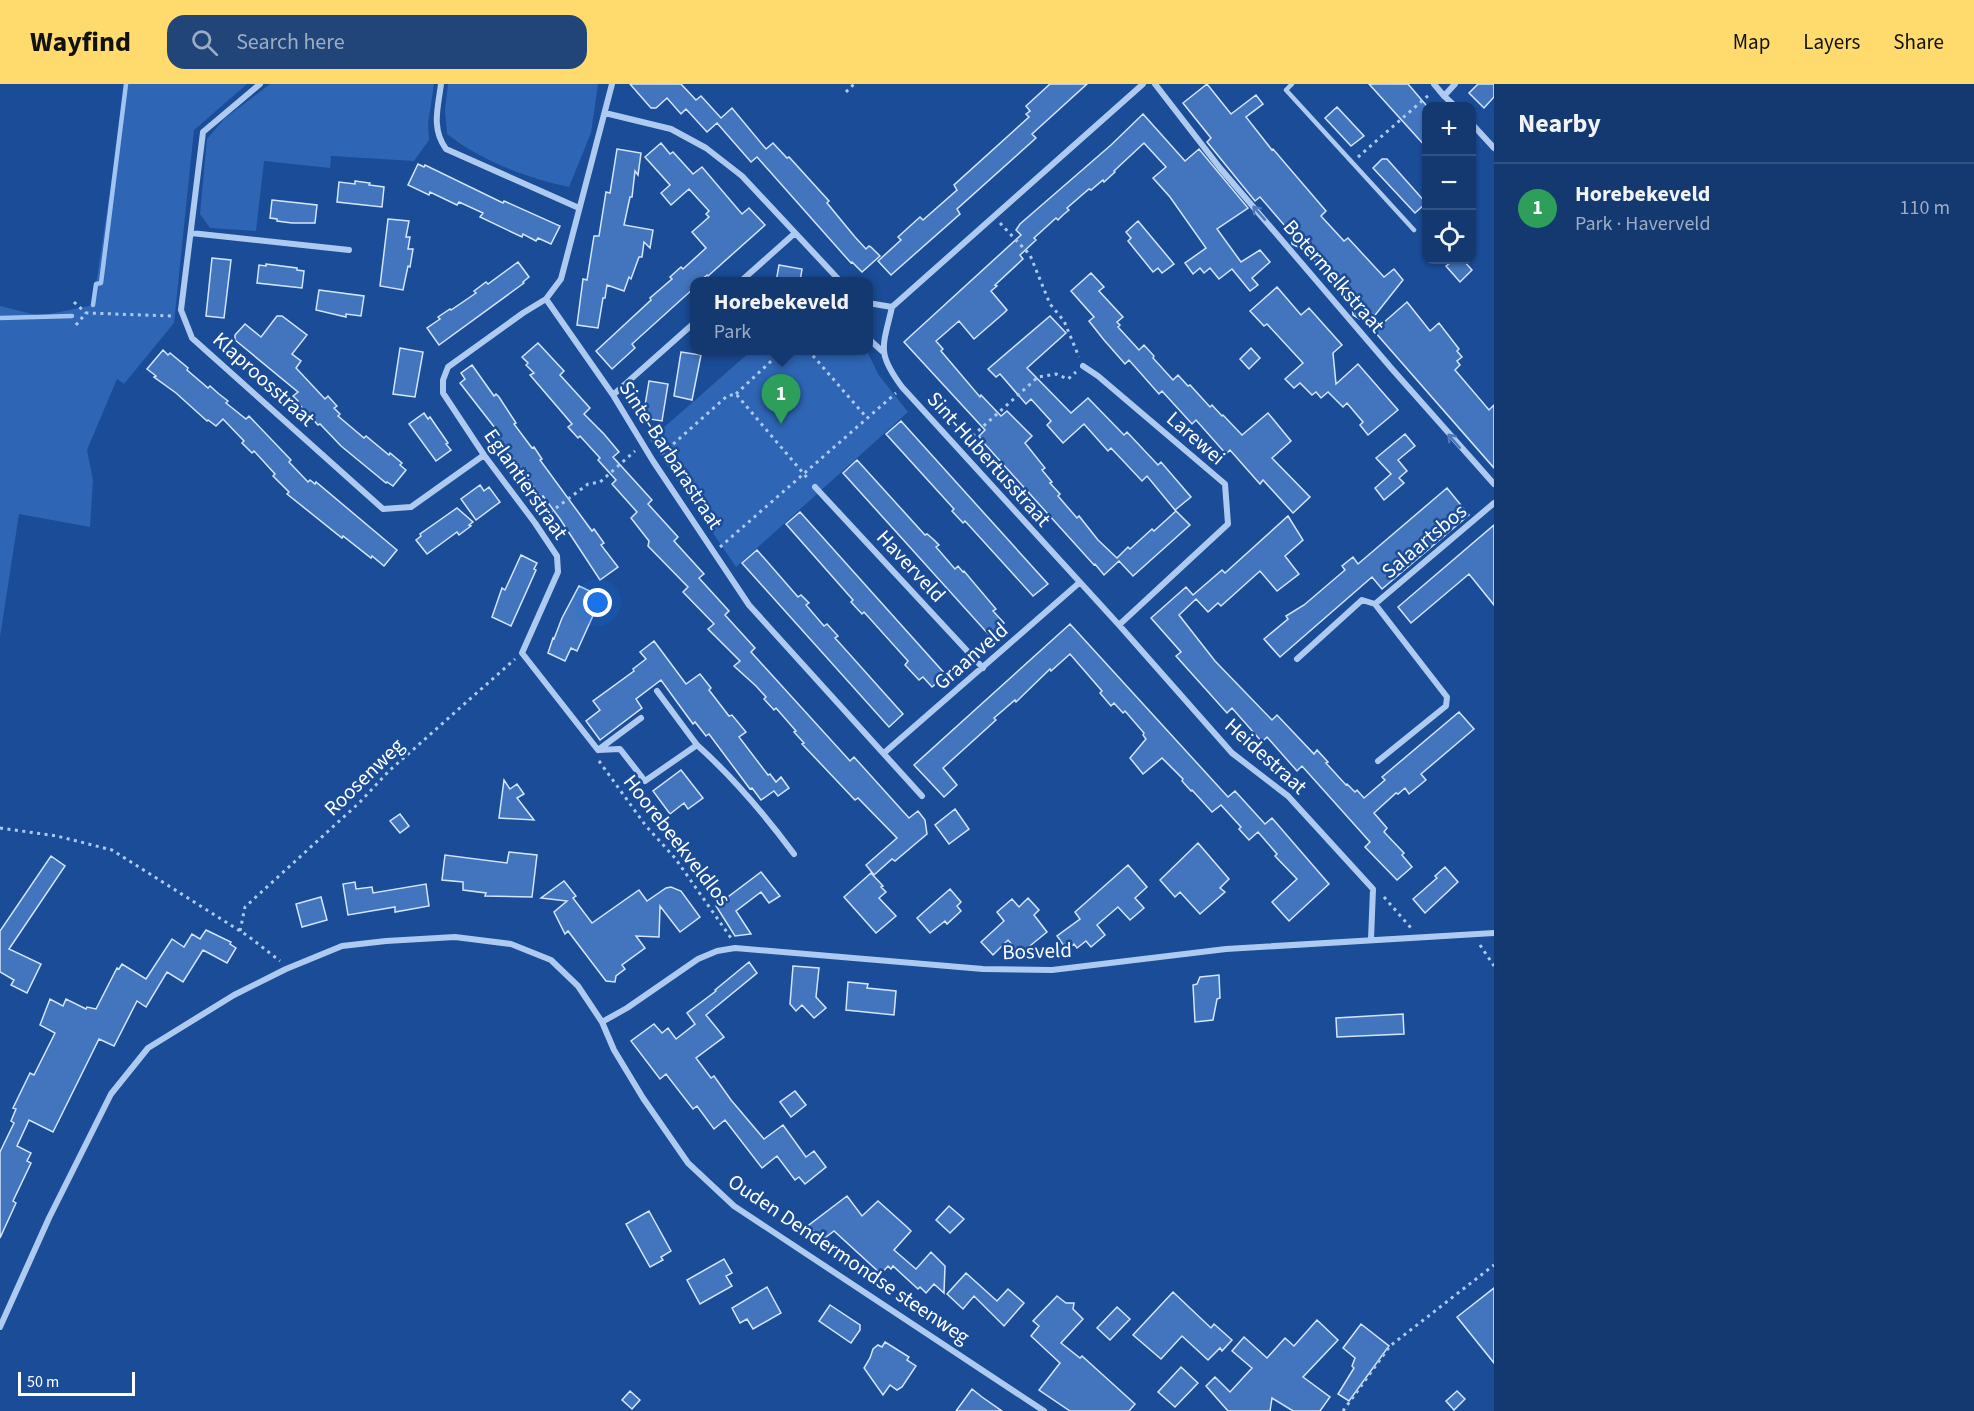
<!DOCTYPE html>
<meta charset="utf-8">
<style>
body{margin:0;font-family:"Source Sans 3",sans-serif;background:#214479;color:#f1f3f6}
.controls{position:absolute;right:18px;top:18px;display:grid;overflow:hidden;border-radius:12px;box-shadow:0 2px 4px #0004}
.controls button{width:54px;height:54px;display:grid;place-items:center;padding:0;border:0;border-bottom:2px solid #335384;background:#143971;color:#f1f3f6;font:30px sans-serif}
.scale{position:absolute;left:18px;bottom:15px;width:117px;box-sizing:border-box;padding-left:6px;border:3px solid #fff;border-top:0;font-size:16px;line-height:21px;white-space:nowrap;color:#fff;-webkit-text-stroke:4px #1a4c97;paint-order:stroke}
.you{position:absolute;left:598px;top:519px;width:21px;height:21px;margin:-15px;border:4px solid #fff;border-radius:50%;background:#1a73e8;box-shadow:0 0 0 9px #1a73e833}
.badge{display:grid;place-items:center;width:39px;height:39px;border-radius:50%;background:#ffdb6e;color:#fff;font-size:20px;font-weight:700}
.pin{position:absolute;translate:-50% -50px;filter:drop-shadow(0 2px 3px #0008)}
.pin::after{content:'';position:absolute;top:32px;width:21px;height:18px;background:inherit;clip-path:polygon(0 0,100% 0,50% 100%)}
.popup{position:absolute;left:690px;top:193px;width:183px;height:78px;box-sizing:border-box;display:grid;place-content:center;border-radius:12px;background:#143971;filter:drop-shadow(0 2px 4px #0005);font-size:20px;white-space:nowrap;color:#9dacc3}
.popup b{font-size:22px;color:#f1f3f6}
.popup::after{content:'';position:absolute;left:50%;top:100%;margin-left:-12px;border:12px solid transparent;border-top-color:#143971}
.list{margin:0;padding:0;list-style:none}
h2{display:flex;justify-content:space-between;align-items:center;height:78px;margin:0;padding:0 24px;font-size:26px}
h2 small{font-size:20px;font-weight:400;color:#9dacc3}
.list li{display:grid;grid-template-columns:39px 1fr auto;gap:18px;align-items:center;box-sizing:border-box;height:90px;padding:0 24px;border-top:2px solid #335384}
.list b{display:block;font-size:22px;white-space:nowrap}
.list p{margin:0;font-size:20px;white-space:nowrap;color:#9dacc3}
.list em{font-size:20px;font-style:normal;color:#9dacc3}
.icon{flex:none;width:33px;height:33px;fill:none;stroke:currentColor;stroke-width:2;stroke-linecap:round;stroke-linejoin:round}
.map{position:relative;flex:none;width:1494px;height:1327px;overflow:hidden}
header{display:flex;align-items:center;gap:36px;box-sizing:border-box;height:84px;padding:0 30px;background:#ffdb6e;color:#111}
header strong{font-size:28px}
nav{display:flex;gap:33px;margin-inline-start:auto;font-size:21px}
.search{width:420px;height:54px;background:#214479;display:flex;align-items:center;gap:15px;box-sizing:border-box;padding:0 21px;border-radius:18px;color:#9dacc3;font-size:22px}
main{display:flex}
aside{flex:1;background:#143971}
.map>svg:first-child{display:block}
</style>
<header>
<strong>Wayfind</strong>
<div class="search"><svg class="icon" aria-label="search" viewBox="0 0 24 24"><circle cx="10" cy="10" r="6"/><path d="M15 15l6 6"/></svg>Search here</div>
<nav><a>Map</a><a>Layers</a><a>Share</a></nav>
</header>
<main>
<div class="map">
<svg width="1494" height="1327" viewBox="0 0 1494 1327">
<rect width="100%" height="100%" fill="#1a4c97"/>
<!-- green -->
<path fill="#2e65b5" d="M126 0H247L194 46 174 239 124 300 117 295 87 366 93 396 90 443 19 430 0 553V222L40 232 93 221Z
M270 0H434L428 40 429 56 414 77 331 72 330 84 264 77 256 147 210 144 200 130 207 55 224 35Z
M448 0H598L591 49 569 103C526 94 482 77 447 50L445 26Z
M751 267H867L878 290 908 328 736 483 649 355 653 353Z"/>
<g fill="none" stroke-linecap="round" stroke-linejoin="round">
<!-- stream -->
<path stroke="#a1c4f2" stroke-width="4.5" d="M93 221 96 200 101 199 126 0
M0 234 72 232"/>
</g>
<!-- building -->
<path fill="#4375be" stroke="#d5e5fb" stroke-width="1.5" d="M630 0H681L696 16 701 12 721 34 732 24 766 65 773 59 787 74 789 73 829 117 827 119 855 153 866 165 869 162 871 163 880 172 862 188 852 178 851 179 757 73 751 78 717 39 707 48 686 25 681 30 667 14 656 24H651Z
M1050 0H1087L1032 50 1036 54 957 125 960 130 891 191 878 177 901 156 898 153 920 133 923 136 957 106 954 101 1029 33 1026 30 1030 27 1026 22Z
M1207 0 1231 30 1256 11 1263 20 1246 33 1272 66 1273 65 1326 127 1321 132 1344 157 1348 154 1384 193 1394 185 1403 196 1368 240 1353 231 1352 220 1345 211 1306 167 1292 160 1291 149 1260 113 1255 117 1207 58 1211 54 1183 19Z
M1369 0H1408L1426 21V63Z
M1478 0H1494V13L1484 24 1469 9Z
M1337 23 1364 52 1351 62 1325 34Z
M1143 30 1185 77 1199 65 1248 124 1217 145 1241 178 1260 166 1270 178 1252 194 1258 201 1250 207 1232 185 1219 195 1210 184 1204 189 1200 184 1193 190 1185 179 1206 164 1170 113 1153 94 1166 83 1144 59 1114 87 1115 88 1104 98 1103 96 1091 106 1089 105 1067 124 1069 126 1063 131 1058 136 1056 134 1034 154 1036 156 1020 171 1023 175 995 201 997 202 991 207 1007 226 1004 229 974 255 959 237 936 257 943 265 941 267 980 313 981 311 1001 332 1007 327 1032 352 1025 359 1045 384 1042 386 1052 398 1050 399 1060 410 1058 412 1077 434 1079 432 1098 456 1117 474 1128 463 1130 465 1152 445 1154 447 1176 427 1190 441 1133 492 1119 477 1104 491 1095 480 1094 481 983 358 979 352 985 346 904 258 1021 151 1016 146 1020 140 1111 61Z
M661 59 670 70 673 68 693 90 702 83 742 130 749 124 765 141 708 192 707 191 699 198H694V204L632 260 635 264 612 285 596 267 651 216 650 214 672 195 670 193 681 183 683 185 706 164 692 148 709 133 706 130 709 127 689 105 671 121 661 109 670 101 645 73Z
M617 65 641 69 638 91 635 87 632 113H630L624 141 653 146 650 164 644 158 642 173H639L631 195 629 193 624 207 607 201 605 214H603L598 244 577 241 583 195 587 196 594 152H599L606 108 610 109Z
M1382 75H1387L1426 119 1415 129 1373 84Z
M418 80 424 83 425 81 503 119 504 117 560 142 551 160 538 154 536 157 523 150 522 153 480 133 483 129 459 118 457 121 430 108 429 111 408 101Z
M355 97 370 99 369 101 384 103 382 123 337 118 339 98 355 100Z
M272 116 317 121 315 139H292L277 137V135L270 134Z
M388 135 409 137 406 153H410L408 165H413L410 183 408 182 403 206 380 202Z
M1138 137 1174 180 1162 189 1158 184 1153 188 1128 157 1131 154 1126 148Z
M212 174 231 176 224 234 206 232Z
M1454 176H1463L1472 186 1460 198 1446 182Z
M518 178 529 193 523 198 524 199 439 261 427 244 440 235 438 233 450 225 451 226 476 209 474 207 486 198 488 200Z
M266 180 297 184V186L304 187 302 204 257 199 259 181 266 182Z
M779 181 802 185 800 198H776Z
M1091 189 1104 203 1099 207 1123 233 1117 238 1120 241 1118 243 1139 266 1144 261 1154 272 1153 274 1173 296 1178 291 1188 302 1190 301 1210 323 1212 321 1222 332 1223 331 1242 351 1268 329 1273 335 1291 357 1272 374 1310 413 1293 429 1263 396 1260 400 1230 366 1226 370 1196 336 1192 340 1162 307 1159 310 1129 276 1125 280 1104 256 1089 237 1094 233 1071 207Z
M1277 203 1301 231 1309 224 1342 261 1333 269 1336 300 1358 280 1398 326 1368 351 1360 341 1363 338 1347 319 1343 323 1328 308 1321 314 1316 308 1312 311 1300 299 1294 304 1285 295 1303 279 1267 240 1264 242 1250 227Z
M319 206 364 212 361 232 346 230V233L316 226Z
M1407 218 1430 247 1439 239 1459 265 1457 267 1462 273 1457 277 1460 281 1455 286 1489 326 1494 321V384L1374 247Z
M277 232H282L307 251 292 270 301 277 296 284 325 315 328 312 337 322 334 324 340 330 338 332 364 354 366 352 389 371 390 369 402 379 400 381 406 386 393 402 387 398 386 399 341 362 320 340 318 341 297 318 298 317 293 312 298 308 235 256V251L245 240 261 253Z
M1050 232 1066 249 1027 284 1071 329 1088 314 1124 351 1127 348 1158 381 1161 378 1191 413 1175 426 1147 392 1142 397 1111 364 1108 367 1084 340 1063 359 1047 341 1051 337 1031 315 1026 320 1000 290 996 293 988 285Z
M538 259 564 287 560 291 590 324 584 330 604 350 619 368 613 373 652 416 648 420 678 453 674 457 704 490 699 494 729 527 725 531 755 564 751 568 850 677 854 673 909 734 918 727 925 736 927 750 895 777 892 775 874 791 866 781 897 754 858 714 855 716 802 660 804 659 794 648 796 647 776 624 774 626 764 615 766 613 756 602 734 582 740 577 708 545 714 540 683 508 688 503 648 462 649 457 631 434 637 428 612 400 616 396 598 376 600 374 580 352 578 354 568 343 572 340 530 291 534 289 526 281 528 279 522 273Z
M400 264 423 268 415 313 393 310Z
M1251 264 1260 274 1249 285 1240 275Z
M163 266 168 271 170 269 188 284 187 286 208 304 210 302 219 310 228 317 226 319 246 335 249 332 291 376 289 378 308 398 310 396 315 400 316 398 397 466 384 482 372 472 371 474 343 452 342 454 287 410 289 408 273 392 275 390 254 367 252 369 242 359 244 357 223 335 216 342 208 336 207 337 176 309 154 293 156 292 147 285Z
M681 268 701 271 692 316 674 312Z
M472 281 494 312 496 310 499 313 516 339 514 340 532 364 534 363 542 375 540 376 592 447 594 445 604 459 601 461 618 483 600 496 560 435 543 412 541 413 497 352 499 350 495 344 460 299 465 295 461 289Z
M649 297 668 300 662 337 643 334Z
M424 329 428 335 430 333 448 359 446 360 451 366 436 377 409 340Z
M901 337 1048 500 1033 512 965 437 963 439 952 427 954 425 886 350Z
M1405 350 1415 362 1398 376 1407 387 1399 394 1404 399 1384 416 1375 404 1391 390 1376 374Z
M857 376 925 451 927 450 933 455 939 461 936 463 955 485 958 482 963 488 964 487 996 525 993 527 1004 539 990 552 843 389Z
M480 401 484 407 489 403 500 418 476 436 461 415Z
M1447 404 1469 431 1382 505 1372 493 1280 573 1264 555 1288 535 1286 532 1304 521 1345 486 1342 482 1353 473 1358 480Z
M457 424 473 438 469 441 471 442 459 451 457 448 427 470 416 456 421 452 420 450Z
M800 428 946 591 932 603 923 593 919 596 905 581 908 577 864 528 862 530 851 518 853 516 786 440Z
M1288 432 1303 456 1285 472 1299 490 1277 507 1260 487 1221 522 1218 519 1208 528 1196 515 1179 531 1215 577 1272 636 1277 631 1314 670 1317 666 1328 678 1326 679 1346 701 1347 700 1355 708 1357 706 1364 714 1385 696 1382 693 1459 628 1474 645 1421 690 1426 696 1409 710 1405 704 1398 710 1396 709 1374 729 1387 744 1384 748 1404 769 1402 771 1412 783 1397 796 1365 763 1370 758 1302 682 1297 687 1267 653 1262 658 1232 624 1227 629 1176 572 1181 568 1151 534 1186 503 1193 511 1222 486 1225 489Z
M1494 441V521L1469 490 1411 539 1398 523Z
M757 466 798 513 801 511 809 519 806 521 824 542 827 540 838 552 835 554 903 630 889 643 742 479Z
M521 471 537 479 534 485 536 486 511 542 492 533 502 504 505 506Z
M579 502 596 510 591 523 596 525 577 567 571 564 565 577 548 569 553 554 554 555 562 534Z
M1070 540 1228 713 1235 707 1265 740 1272 734 1329 800 1289 837 1272 818 1297 795 1275 772 1277 770 1258 748 1249 756 1239 745 1241 743 1221 721 1212 728 1192 706 1191 707 1182 697 1183 695 1162 674 1143 690 1130 674 1146 655 1143 651 1144 649 1125 627 1123 629 1114 619 1111 622 1100 609 1102 607 1070 570 1051 587 1050 585 1016 618 1015 616 994 634 996 636 943 684 957 701 944 713 914 681Z
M654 557 686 600 700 590 711 604 709 606 729 632 732 631 746 648 739 653 768 691 770 690 776 698 781 693 789 704 778 712 774 707 761 716 752 704 750 705 709 650 706 652 695 638 693 640 661 596 636 615 642 624 600 656 586 637 600 626 593 617 634 587 633 585 646 575 640 568Z
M681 686 703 714 688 725 684 719 670 730 653 707Z
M504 696 510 705 517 700 524 710 517 714 534 736 499 734Z
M955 725 969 745 949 760 935 741Z
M400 730 409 742 400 749 390 737Z
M1198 759 1229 795 1220 804 1225 808 1200 830 1180 808 1175 813 1160 796Z
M509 768 537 771 532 813 485 812 486 809 463 806V798L442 796 445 771 507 779Z
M51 772 65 782 9 865 41 880 27 909 11 901 14 896 0 888V847Z
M1128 781 1147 803 1135 814 1144 824 1130 836 1118 823 1097 841 1105 851 1091 863 1086 857 1077 864 1074 860 1067 866 1057 852 1080 835 1075 828Z
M1445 783 1458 798 1425 829 1413 815 1437 794 1435 792Z
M761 788 780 812 769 819 761 808 736 827 751 850 735 852 716 822Z
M871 789 883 802 881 803 886 808 879 814 896 832 876 849 844 813Z
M564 797 576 812 573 814 592 839 639 806 647 817 666 804 671 803 681 807 700 833 680 848 660 822 659 853 636 852 645 864 622 881 625 885 616 892 615 898 606 897 568 847 565 850 554 828 567 817 541 814Z
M355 798 356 805 372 803 373 809 426 800 429 822 395 828V823L348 831 343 800Z
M950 805 961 818 957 822 961 827 947 840 945 837 930 849 917 834Z
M321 813 327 836 302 843 296 820Z
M1028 814 1039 826 1034 831 1047 848 1020 870 1008 856 993 871 981 858 1004 837 997 828 1012 815 1019 823Z
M206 846 231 858 230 860 236 864 227 879 203 866 183 898 167 888 146 923 137 917 114 962 99 955 53 1048 29 1036 17 1062 31 1069 27 1077 31 1079 13 1117 16 1119 0 1154V1068L14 1039 11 1037 16 1025 13 1024 30 989 34 991 55 949 40 941 50 915 63 922 66 915 86 925 87 923 96 925 117 884 119 885 122 880 146 895 172 855 184 863 192 850 200 855Z
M749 878 757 889 706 931 724 953 696 974 711 994 714 992 731 1016 764 1055 783 1041 806 1073 814 1067 826 1083 805 1100 799 1093 795 1096 777 1072 762 1084 725 1036 714 1045 697 1022 693 1025 666 990 660 995 631 957 654 940 662 949 668 944 676 955 695 940 687 929 716 907 715 906Z
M793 882 819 884 816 913 826 924 814 934 802 921 796 927 790 920Z
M1219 891 1220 914 1217 915 1213 936 1195 938 1193 901 1197 900 1200 893Z
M848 898 868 900 867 904 896 907 894 931 846 926Z
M1403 930 1404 950 1337 953 1336 934Z
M795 1007 806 1021 791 1033 780 1018Z
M847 1112 862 1132 878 1117 907 1143 911 1147 894 1166 916 1185 931 1168 945 1182 944 1209 934 1200 926 1209 920 1203 918 1205 893 1182 891 1185 888 1182 881 1190 834 1147 821 1157 809 1141Z
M949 1122 964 1135 950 1149 936 1136Z
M649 1127 671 1167 661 1173 663 1176 650 1183 626 1140Z
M724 1175 732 1189 726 1192 732 1202 700 1220 687 1196Z
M966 1189 997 1217 1008 1205 1024 1219 1004 1242 974 1212 963 1225 947 1210Z
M767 1203 781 1229 753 1245 747 1235 740 1239 732 1224Z
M1494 1204V1279L1457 1233Z
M1173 1208 1211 1244 1214 1240 1232 1256 1222 1267 1220 1264 1208 1276 1182 1252 1161 1275 1133 1251Z
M1057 1212 1066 1219H1074L1073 1225 1083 1235 1061 1259 1080 1274 1082 1272 1135 1320 1129 1327H1070L1039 1306 1060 1279 1031 1252 1039 1242 1033 1237Z
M830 1221 860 1241V1246L851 1259 819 1237Z
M1117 1223 1130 1235 1110 1256 1097 1244Z
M1317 1236 1338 1256 1303 1293 1330 1313 1320 1327H1293L1272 1314 1270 1327H1228L1206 1302 1215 1293 1230 1308 1252 1284 1232 1267 1244 1253 1267 1274 1285 1254 1294 1262Z
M1361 1240 1389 1262 1349 1317 1338 1310 1354 1284 1352 1282 1355 1274 1343 1264Z
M885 1258 909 1273 907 1276 916 1282 902 1303 897 1306 890 1301 883 1311 864 1284 870 1274 873 1265 878 1261 882 1263Z
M1181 1283 1198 1299 1175 1323 1158 1308Z
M972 1305 982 1313 1002 1327H956Z
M630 1307 640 1316 632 1325 622 1316Z
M1457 1307 1465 1315 1454 1326 1446 1317Z"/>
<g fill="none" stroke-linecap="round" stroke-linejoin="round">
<!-- path -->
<path stroke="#aecaf0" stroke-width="3" stroke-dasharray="3 4.5" stroke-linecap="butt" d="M846 8 854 0
M1358 73 1430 10
M1000 139 1030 171 1050 220 1064 237 1079 273
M74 218 86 229
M76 241 86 229 172 232
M808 266 867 334
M736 310 783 266
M967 357 1038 293 1056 290 1068 295 1076 288
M662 370 727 312 736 310 809 396
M544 433 588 400 600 398 635 367
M720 463 896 309
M599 677 646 742 675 774 731 854
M0 744 57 752 112 766 248 852 280 877
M1384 813 1411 844
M240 847 245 823 359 719 389 687 515 575
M1480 861 1494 882
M1343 1327 1390 1262 1494 1181"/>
<!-- lane -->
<path stroke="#aecaf0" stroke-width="4.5" d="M1292 0 1286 6 1414 146"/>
<!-- street -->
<path stroke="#aecaf0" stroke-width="6" d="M260 0 203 48 181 226 192 254 383 425 411 423 484 371
M441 0C438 24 431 44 446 65L579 124
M612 0 561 195 546 215 523 229 448 283 443 296V309L484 371 535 439 557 472 558 488 522 569 598 666 620 665 645 697 697 661 657 607
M1155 0 1220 84 1392 285 1494 400
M1434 0 1444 12 1455 0
M1444 12 1455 22
M605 29 671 45 706 64 742 92 841 198
M1472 40 1494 64
M191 149 349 166
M740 198 795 149
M546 215 613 311 653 377 749 521 922 712
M868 219 892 223
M892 223C883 263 876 268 902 303L1119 541 1232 669 1288 712 1373 805 1371 855
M892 223 1143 0
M868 251 871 257 882 267
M1083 282 1098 292 1225 400 1228 440 1119 541
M613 311 694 239
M815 403 983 584
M1375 520 1494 419
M1297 575 1362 516 1375 520 1447 613 1446 622 1378 677
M697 661C734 694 765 731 794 770
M598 666 641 634
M884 669 1079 499
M602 938 627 924 698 875 717 867 735 864 983 885 1052 886 1226 865 1494 849
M0 1243 49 1134 111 1010 148 964 234 911 286 885 342 862 386 857 455 853 511 860 551 876 578 902 602 938 614 966 643 1014 688 1079 734 1122 1044 1327"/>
</g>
<!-- one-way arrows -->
<defs><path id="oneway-shaft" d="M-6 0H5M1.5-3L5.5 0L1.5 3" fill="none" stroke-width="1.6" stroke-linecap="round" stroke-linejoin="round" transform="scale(1.5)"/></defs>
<g stroke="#4e78b6">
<use href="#oneway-shaft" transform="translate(1259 129) rotate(-131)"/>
<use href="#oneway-shaft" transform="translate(1454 357) rotate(-131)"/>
</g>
<g text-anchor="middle" stroke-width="5" stroke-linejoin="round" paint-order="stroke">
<!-- street labels -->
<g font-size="21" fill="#fff" stroke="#1a4c97">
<text transform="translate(1334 192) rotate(49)" y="7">Botermelkstraat</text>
<text transform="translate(264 295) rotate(42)" y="7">Klaproosstraat</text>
<text transform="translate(1196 354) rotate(41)" y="7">Larewei</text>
<text transform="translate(671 371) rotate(57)" y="7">Sinte-Barbarastraat</text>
<text transform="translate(989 375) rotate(48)" y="7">Sint-Hubertusstraat</text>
<text transform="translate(526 400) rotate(55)" y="7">Eglantierstraat</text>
<text transform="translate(1424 457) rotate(-40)" y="7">Salaartsbos</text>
<text transform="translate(911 482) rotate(47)" y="7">Haverveld</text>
<text transform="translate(971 572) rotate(-41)" y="7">Graanveld</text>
<text transform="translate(1266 672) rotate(42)" y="7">Heidestraat</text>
<text transform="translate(364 693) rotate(-44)" y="7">Roosenweg</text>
<text transform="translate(677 756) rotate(52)" y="7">Hoorebeekveldlos</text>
<text transform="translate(1037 867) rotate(-2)" y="7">Bosveld</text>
<text transform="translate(849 1175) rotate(34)" y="7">Ouden Dendermondse steenweg</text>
</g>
</g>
</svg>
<div class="controls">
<button>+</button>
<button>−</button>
<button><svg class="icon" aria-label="locate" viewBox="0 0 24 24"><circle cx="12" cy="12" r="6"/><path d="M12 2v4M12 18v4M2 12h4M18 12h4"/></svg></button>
</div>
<div class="scale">50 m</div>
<div class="you"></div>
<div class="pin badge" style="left:781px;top:340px;background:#2e9e5b">1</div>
<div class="popup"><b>Horebekeveld</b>Park</div>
</div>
<aside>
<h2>Nearby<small></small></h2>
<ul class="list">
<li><span class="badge" style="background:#2e9e5b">1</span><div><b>Horebekeveld</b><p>Park · Haverveld</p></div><em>110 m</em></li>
</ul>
</aside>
</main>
